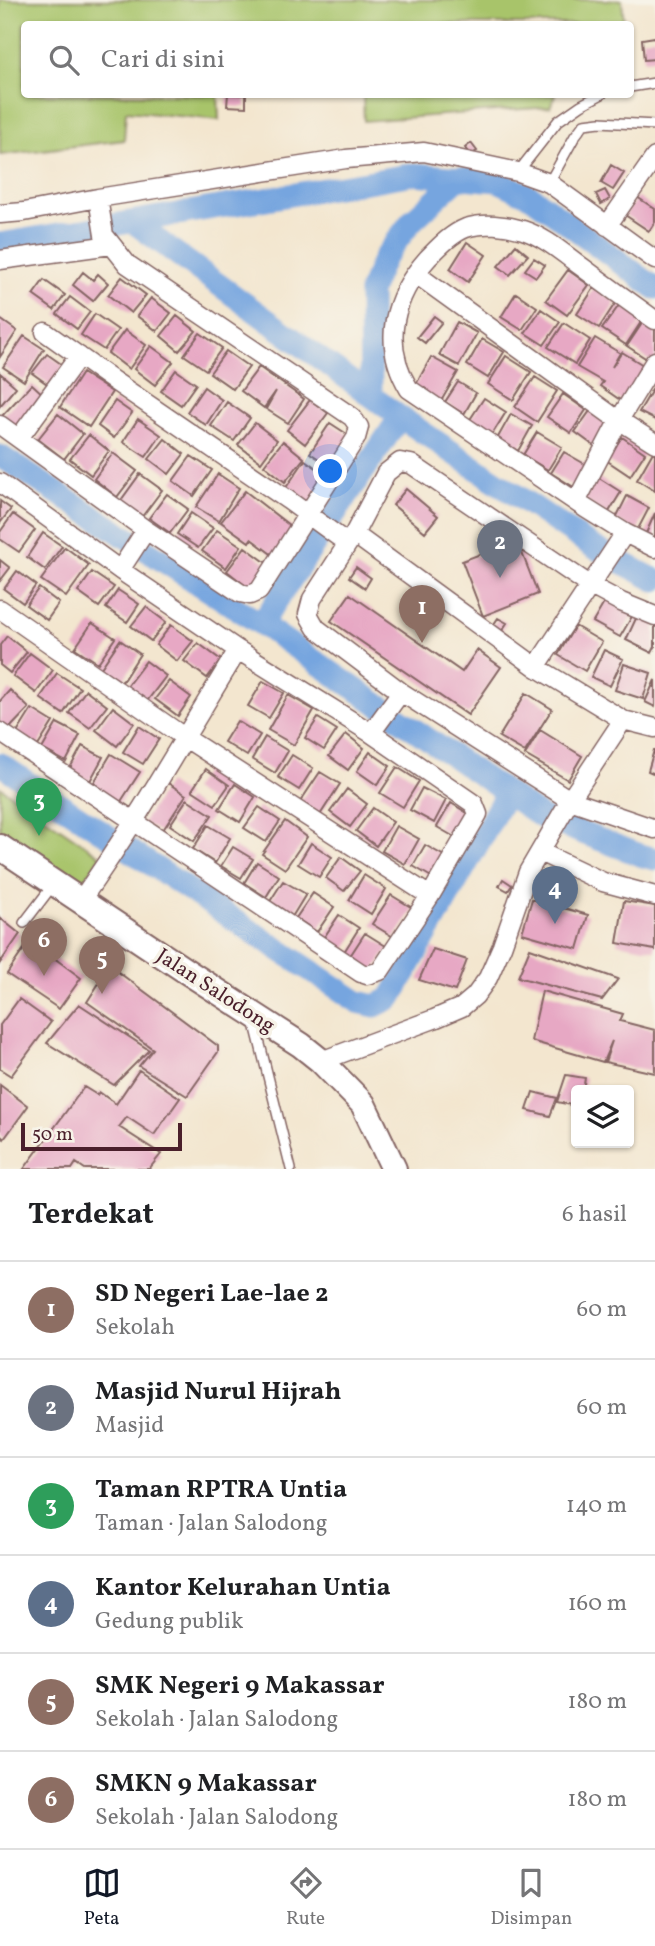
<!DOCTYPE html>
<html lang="id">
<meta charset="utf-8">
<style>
body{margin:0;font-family:Vollkorn,serif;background:#f2f2f2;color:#202124}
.controls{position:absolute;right:21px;bottom:21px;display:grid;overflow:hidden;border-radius:7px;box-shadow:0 2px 5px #0004}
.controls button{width:63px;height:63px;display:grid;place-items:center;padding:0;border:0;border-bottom:2px solid #e0e0e0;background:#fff;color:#202124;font:35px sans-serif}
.scale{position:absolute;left:21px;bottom:18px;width:161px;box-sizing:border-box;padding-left:7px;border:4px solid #4a1f2b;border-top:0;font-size:19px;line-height:24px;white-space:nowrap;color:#4a1f2b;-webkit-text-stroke:5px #f7f3e8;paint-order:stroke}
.you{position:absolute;left:331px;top:472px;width:24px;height:24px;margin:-18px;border:5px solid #fff;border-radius:50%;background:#1a73e8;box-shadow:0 0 0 10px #1a73e833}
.badge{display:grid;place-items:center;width:46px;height:46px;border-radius:50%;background:#111827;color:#fff;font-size:23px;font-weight:700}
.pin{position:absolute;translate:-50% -58px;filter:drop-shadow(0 2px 4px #0008)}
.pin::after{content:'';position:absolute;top:37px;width:24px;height:21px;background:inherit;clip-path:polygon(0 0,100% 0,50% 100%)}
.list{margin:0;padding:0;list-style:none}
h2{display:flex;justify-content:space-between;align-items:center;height:91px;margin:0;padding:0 28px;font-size:30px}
h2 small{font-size:23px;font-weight:400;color:#757577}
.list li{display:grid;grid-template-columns:46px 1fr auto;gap:21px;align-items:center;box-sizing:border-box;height:98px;padding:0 28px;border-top:2px solid #e0e0e0}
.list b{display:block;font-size:26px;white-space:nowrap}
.list p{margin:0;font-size:23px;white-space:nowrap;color:#757577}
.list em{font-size:23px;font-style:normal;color:#757577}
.icon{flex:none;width:38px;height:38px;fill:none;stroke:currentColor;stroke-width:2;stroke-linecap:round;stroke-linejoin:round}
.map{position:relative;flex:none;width:655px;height:1169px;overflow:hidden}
.search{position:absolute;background:#fff;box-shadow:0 2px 5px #0004;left:21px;right:21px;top:21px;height:77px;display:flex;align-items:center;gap:18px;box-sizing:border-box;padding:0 24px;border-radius:7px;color:#757577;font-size:26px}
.sheet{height:679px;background:#fff}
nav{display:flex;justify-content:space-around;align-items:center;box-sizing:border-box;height:98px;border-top:2px solid #e0e0e0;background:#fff;font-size:19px;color:#757577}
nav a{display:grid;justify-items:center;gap:4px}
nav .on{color:#111827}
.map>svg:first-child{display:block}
</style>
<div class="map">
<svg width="655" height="1169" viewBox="0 0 655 1169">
<rect width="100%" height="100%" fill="#f7f3e8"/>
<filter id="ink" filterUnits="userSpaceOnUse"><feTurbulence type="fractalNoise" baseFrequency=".0143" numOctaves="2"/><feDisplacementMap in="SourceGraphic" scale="14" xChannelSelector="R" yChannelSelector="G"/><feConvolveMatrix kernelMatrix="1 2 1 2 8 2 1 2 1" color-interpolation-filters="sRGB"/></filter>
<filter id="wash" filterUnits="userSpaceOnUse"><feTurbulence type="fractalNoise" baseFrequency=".00686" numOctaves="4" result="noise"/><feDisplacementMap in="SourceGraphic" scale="28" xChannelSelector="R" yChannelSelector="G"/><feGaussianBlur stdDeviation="1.57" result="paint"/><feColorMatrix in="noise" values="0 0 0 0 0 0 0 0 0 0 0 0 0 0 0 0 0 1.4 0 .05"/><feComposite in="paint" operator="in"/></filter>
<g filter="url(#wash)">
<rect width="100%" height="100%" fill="#f3e6cf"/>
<!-- green -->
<path fill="#a8c46b" stroke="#79724b" stroke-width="2" d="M0 0H622L624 24H24V94L218 95 219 120 126 111 124 140 0 155Z
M363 95V94L555 95 550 107 364 121Z
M0 787 101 856 78 889 0 831Z"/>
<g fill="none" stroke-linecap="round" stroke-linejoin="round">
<!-- canal -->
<path stroke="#76a5df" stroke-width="23" d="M133 222 400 417 593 547 655 580
M0 244 414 174 498 181 532 197 655 288
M371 395 370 291 384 258 411 222 458 178
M0 456 261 624 543 818 643 856 655 859
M261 624 400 417
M0 764 358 1002 375 1006 391 998 506 794"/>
</g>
<g id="blocks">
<!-- building -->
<path fill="#e7a8c4" d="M655 37V59L644 60 642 39Z
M228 94 246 95V107L227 106Z
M471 143 477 151 470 155 465 148Z
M611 165 624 173 613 190 601 183Z
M605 190 610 199 601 204 596 194Z
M637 197 655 209V222L649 231 625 215Z
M467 242 486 255 468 282 450 269Z
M516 245 528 255 510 275 498 266Z
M534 258 545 265 536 277 525 270Z
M568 270 589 285 567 315 546 300Z
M83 272 93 280 98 274 108 283 93 301 73 285Z
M122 277 146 295 131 313 108 295Z
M44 280 65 295 54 310 33 295Z
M594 288 616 302 599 328 577 314Z
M516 293 537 307 522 330 501 317Z
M70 297 90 312 77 329 57 314Z
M151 298 171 313 157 331 137 316Z
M620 304 643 319 626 345 602 329Z
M541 309 560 322 544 345 525 333Z
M95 314 118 330 104 350 81 335Z
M177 316 196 331 179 351 161 336Z
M434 316 442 322 425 343 417 337Z
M0 319 17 331 0 357Z
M645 319 655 325V360L653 363 627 346Z
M457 322 477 333 459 366 439 355Z
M564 323 590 340 575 364 548 347Z
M125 330 146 345 129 369 108 353Z
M200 333 222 348 206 370 184 355Z
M24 336 44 349 24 381 3 367Z
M595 338 620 353 612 367 622 352 648 368 626 404 600 386 603 382 577 367Z
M482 339 504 352 488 378 467 365Z
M151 346 173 362 155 385 134 369Z
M226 351 249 367 233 389 210 373Z
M47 354 64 366 50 386 32 373Z
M506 356 531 372 513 400 488 384Z
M431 357 458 372 440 403 414 388Z
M259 367 304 399 288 423 266 409 276 391 264 408 241 391Z
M176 370 196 384 181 405 161 391Z
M0 373 16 387 0 406Z
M82 373 112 392 89 427 60 407Z
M535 377 557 391 537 422 515 407Z
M458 382 476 393 464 414 445 402Z
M32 384 45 396 13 430 0 418Z
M655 385V420L639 412Z
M204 387 222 400 206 425 187 412Z
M563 394 586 410 571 433 547 417Z
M484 398 506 412 491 436 469 421Z
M310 400 328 413 305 444 287 430Z
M115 401 132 413 114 438 98 426Z
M227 402 250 418 234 441 211 426Z
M590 411 612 426 597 448 575 432Z
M58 414 83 434 64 459 38 439Z
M511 414 532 426 518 451 497 439Z
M138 419 161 435 146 457 123 442Z
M255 423 277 440 261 462 238 445Z
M330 423 350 436 330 466 310 453Z
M537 432 562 447 548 470 523 455Z
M89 435 109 451 91 475 70 459Z
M622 437 645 453 630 476 606 460Z
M165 439 184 454 169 474 149 459Z
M283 441 304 458 285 482 264 465Z
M564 452 590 467 577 489 551 473Z
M653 452 655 453V491L637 480Z
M113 453 137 471 117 497 94 479Z
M191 456 212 470 194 496 173 481Z
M305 460 329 477 307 508 283 492Z
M140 474 162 490 141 518 119 503Z
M218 474 239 488 219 521 196 507Z
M599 478 621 492 607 515 584 500Z
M406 489 438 516 425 532 393 505Z
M245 491 294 529 274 556 251 539 249 542 221 522Z
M167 494 188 509 170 533 149 518Z
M627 496 649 508 637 531 615 520Z
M0 501 11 509 0 523Z
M191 513 213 528 198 548 177 534Z
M655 513V542L644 538Z
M13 514 35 530 19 552 0 539V532Z
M217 530 241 546 226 568 202 551Z
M43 533 62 546 45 570 27 557Z
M517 540 538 594 483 616 462 561Z
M65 547 89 565 66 597 41 580Z
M245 547 268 564 250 589 227 571Z
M0 560 10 568 0 581Z
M356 567 371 578 365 588 349 577Z
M17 571 36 585 23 603 4 589Z
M92 572 114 587 99 607 78 592Z
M39 588 59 603 47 620 26 605Z
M118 590 139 604 127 622 106 608Z
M350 594 462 672 477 650 501 667 468 715 331 621Z
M607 598 634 613 620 637 593 622Z
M146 607 166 622 151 641 131 626Z
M638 614 655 622V647L652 653 626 640Z
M498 618 507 623 501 632 492 627Z
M92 623 115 638 98 663 75 648Z
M171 625 193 641 177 661 156 645Z
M575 626 602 642 585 671 558 655Z
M7 636 27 652 10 673 0 665V645Z
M120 640 140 654 122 682 101 668Z
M198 643 221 660 207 678 184 661Z
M604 650 623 659 610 686 591 677Z
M30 653 53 670 36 693 13 676Z
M146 661 166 676 147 701 127 686Z
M624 664 651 673 643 699 615 690Z
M57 673 80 688 63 714 40 698Z
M655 680V707L645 702Z
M169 681 191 697 178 716 155 699Z
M263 681 284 693 269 718 248 706Z
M10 690 29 708 7 731 0 725V701Z
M86 690 107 706 90 728 69 713Z
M526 693 552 709 525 752 499 737Z
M288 695 314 710 294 745 268 730Z
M113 707 134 723 117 746 96 730Z
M32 709 53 722 38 746 17 733Z
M318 718 337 730 324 750 305 738Z
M237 721 260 735 247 756 224 742Z
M57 723 80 735 66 762 42 749Z
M139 726 159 739 143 764 123 752Z
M540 730 582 756 568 780 525 755Z
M346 734 364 748 348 770 329 756Z
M265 737 288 751 275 773 252 759Z
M82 746 103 757 90 781 69 770Z
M654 750H655V774L648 771Z
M370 752 390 766 377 785 357 771Z
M111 754 140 772 118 806 90 789Z
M292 755 313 768 299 790 278 777Z
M397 767 419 781 403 807 380 793Z
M206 769 229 785 215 805 192 790Z
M320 772 340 784 320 815 300 802Z
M168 783 186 795 161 833 143 822Z
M235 784 255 797 240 822 219 809Z
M422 788 446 800 434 823 410 810Z
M347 789 367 804 350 827 330 812Z
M187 799 212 815 194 841 170 825Z
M451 803 472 816 458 839 437 827Z
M259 807 280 821 266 842 244 828Z
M373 808 393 822 376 846 356 831Z
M285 821 307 837 285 869 262 854Z
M208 825 230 838 215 863 193 849Z
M396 826 419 839 405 864 382 851Z
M311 843 332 857 319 877 298 864Z
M425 845 446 857 433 878 413 866Z
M233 847 253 859 241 878 221 866Z
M341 857 360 871 344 891 326 878Z
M257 862 279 876 266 897 244 883Z
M364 875 386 889 371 914 349 900Z
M503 879 512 885 508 891 499 886Z
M283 881 306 894 292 917 269 903Z
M313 893 334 907 317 932 296 918Z
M391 895 414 909 395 938 372 924Z
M532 899 588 915 578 949 522 933Z
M624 901 655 906V950L617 943Z
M339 915 359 928 344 952 323 939Z
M0 918 20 934 0 963Z
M365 933 389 948 374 971 350 956Z
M30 940 81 978 59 1009 7 974Z
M530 948 618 979 602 1000 518 977Z
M433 949 467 960 455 991 419 980Z
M110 966 218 1046V1052L187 1096 139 1066 153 1049 87 1002Z
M542 991 623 1014 620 1021 655 1030V1073L605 1062 612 1041 603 1062 531 1041Z
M19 999 51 1022 11 1076 0 1069V1025Z
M79 1004 149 1050 114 1085 47 1043Z
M139 1070 180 1098 154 1135 127 1117 119 1127 161 1154 149 1169H85L76 1163 72 1169H24L84 1087 97 1095 99 1092 116 1104Z
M566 1075 585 1078 583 1090H576V1106L557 1102Z
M0 1085 28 1106 4 1139 0 1135Z
M533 1092 557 1098 550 1116 527 1110Z"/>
</g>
</g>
<g filter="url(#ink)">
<use href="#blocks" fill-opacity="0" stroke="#856564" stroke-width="2"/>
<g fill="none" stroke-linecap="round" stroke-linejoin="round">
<!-- lane casing -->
<g stroke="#856564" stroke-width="12">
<path id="lane" d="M630 87 655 83
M518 172 558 121 581 105 602 94
M549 183 575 136 584 124 600 122 655 125
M24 923 53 885
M254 1020 291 1169"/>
</g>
<!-- street casing -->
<g stroke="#856564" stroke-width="21">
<path id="street" d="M0 214 24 212 98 198 346 159 424 152 518 172 549 183 655 260
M607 226 655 157
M0 260 111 245
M416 274 611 415 655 443
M655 320C631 303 606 285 582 267 564 254 545 237 523 230 506 225 483 222 466 228 451 234 439 247 428 258 393 297 381 343 409 389L585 508 625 533 655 548
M45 332 111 379 288 500 347 543
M0 425 146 530 240 593 250 595 259 591 356 438 359 427 352 417 127 264 104 235 98 198
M19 438 79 356
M0 483 120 570 238 650
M576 502 619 420 655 361
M354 534 536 667 623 720 655 728
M120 570 146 530
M0 609 184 737 430 896
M655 616 621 602 591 586 411 464 400 462 386 473 354 534 312 599 308 614 316 628 401 692 570 800 655 829
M536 667 625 533
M0 732 361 973 367 975 380 971 430 896 478 814 474 804 371 733 238 650C186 734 138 820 81 900
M371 733 401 692
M540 852 603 882 655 896
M321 1061 434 1019 462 1007 475 996 488 978 502 946 528 872 570 800 623 720"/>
</g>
<!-- secondary casing -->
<g stroke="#856564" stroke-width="28">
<path id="secondary" d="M0 847 183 969 301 1045 321 1061 363 1104 394 1169"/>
</g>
<!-- lane -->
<use href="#lane" stroke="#fff" stroke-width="9"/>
<!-- street -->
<use href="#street" stroke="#fff" stroke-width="18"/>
<!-- secondary -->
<use href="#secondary" stroke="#fff" stroke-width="24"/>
</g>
</g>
<g text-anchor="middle" stroke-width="7" stroke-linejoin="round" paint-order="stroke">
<!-- street labels -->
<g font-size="21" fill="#4a1f2b" stroke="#f7f3e8">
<text transform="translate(216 990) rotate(33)" y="7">Jalan Salodong</text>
</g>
</g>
</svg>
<div class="controls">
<button><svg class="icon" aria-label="layers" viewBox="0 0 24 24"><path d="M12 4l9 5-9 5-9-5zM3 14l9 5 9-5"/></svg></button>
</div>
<div class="scale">50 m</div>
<div class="you"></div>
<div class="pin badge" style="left:422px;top:643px;background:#8d6e63">1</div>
<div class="pin badge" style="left:500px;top:578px;background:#6b7280">2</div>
<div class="pin badge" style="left:39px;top:836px;background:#2e9e5b">3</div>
<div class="pin badge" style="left:555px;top:924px;background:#5c6f8a">4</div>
<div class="pin badge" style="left:102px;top:994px;background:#8d6e63">5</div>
<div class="pin badge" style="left:44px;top:976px;background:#8d6e63">6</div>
<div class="search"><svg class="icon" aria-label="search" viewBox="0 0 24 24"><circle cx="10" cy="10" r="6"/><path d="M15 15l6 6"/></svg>Cari di sini</div>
</div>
<section class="sheet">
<h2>Terdekat<small>6 hasil</small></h2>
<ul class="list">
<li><span class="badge" style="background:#8d6e63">1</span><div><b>SD Negeri Lae-lae 2</b><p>Sekolah</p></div><em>60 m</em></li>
<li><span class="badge" style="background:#6b7280">2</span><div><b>Masjid Nurul Hijrah</b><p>Masjid</p></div><em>60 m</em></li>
<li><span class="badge" style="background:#2e9e5b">3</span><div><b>Taman RPTRA Untia</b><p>Taman · Jalan Salodong</p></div><em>140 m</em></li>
<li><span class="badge" style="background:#5c6f8a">4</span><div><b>Kantor Kelurahan Untia</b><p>Gedung publik</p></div><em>160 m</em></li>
<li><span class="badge" style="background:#8d6e63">5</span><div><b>SMK Negeri 9 Makassar</b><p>Sekolah · Jalan Salodong</p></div><em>180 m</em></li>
<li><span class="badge" style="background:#8d6e63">6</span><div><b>SMKN 9 Makassar</b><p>Sekolah · Jalan Salodong</p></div><em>180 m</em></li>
</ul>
</section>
<nav>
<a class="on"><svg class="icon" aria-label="map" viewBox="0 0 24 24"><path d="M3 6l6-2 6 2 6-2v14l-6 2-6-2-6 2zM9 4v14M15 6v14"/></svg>Peta</a>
<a><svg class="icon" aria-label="directions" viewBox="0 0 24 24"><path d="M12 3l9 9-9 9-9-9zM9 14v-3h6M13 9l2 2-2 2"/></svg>Rute</a>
<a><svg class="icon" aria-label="saved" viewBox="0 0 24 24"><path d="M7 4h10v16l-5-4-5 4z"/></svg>Disimpan</a>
</nav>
